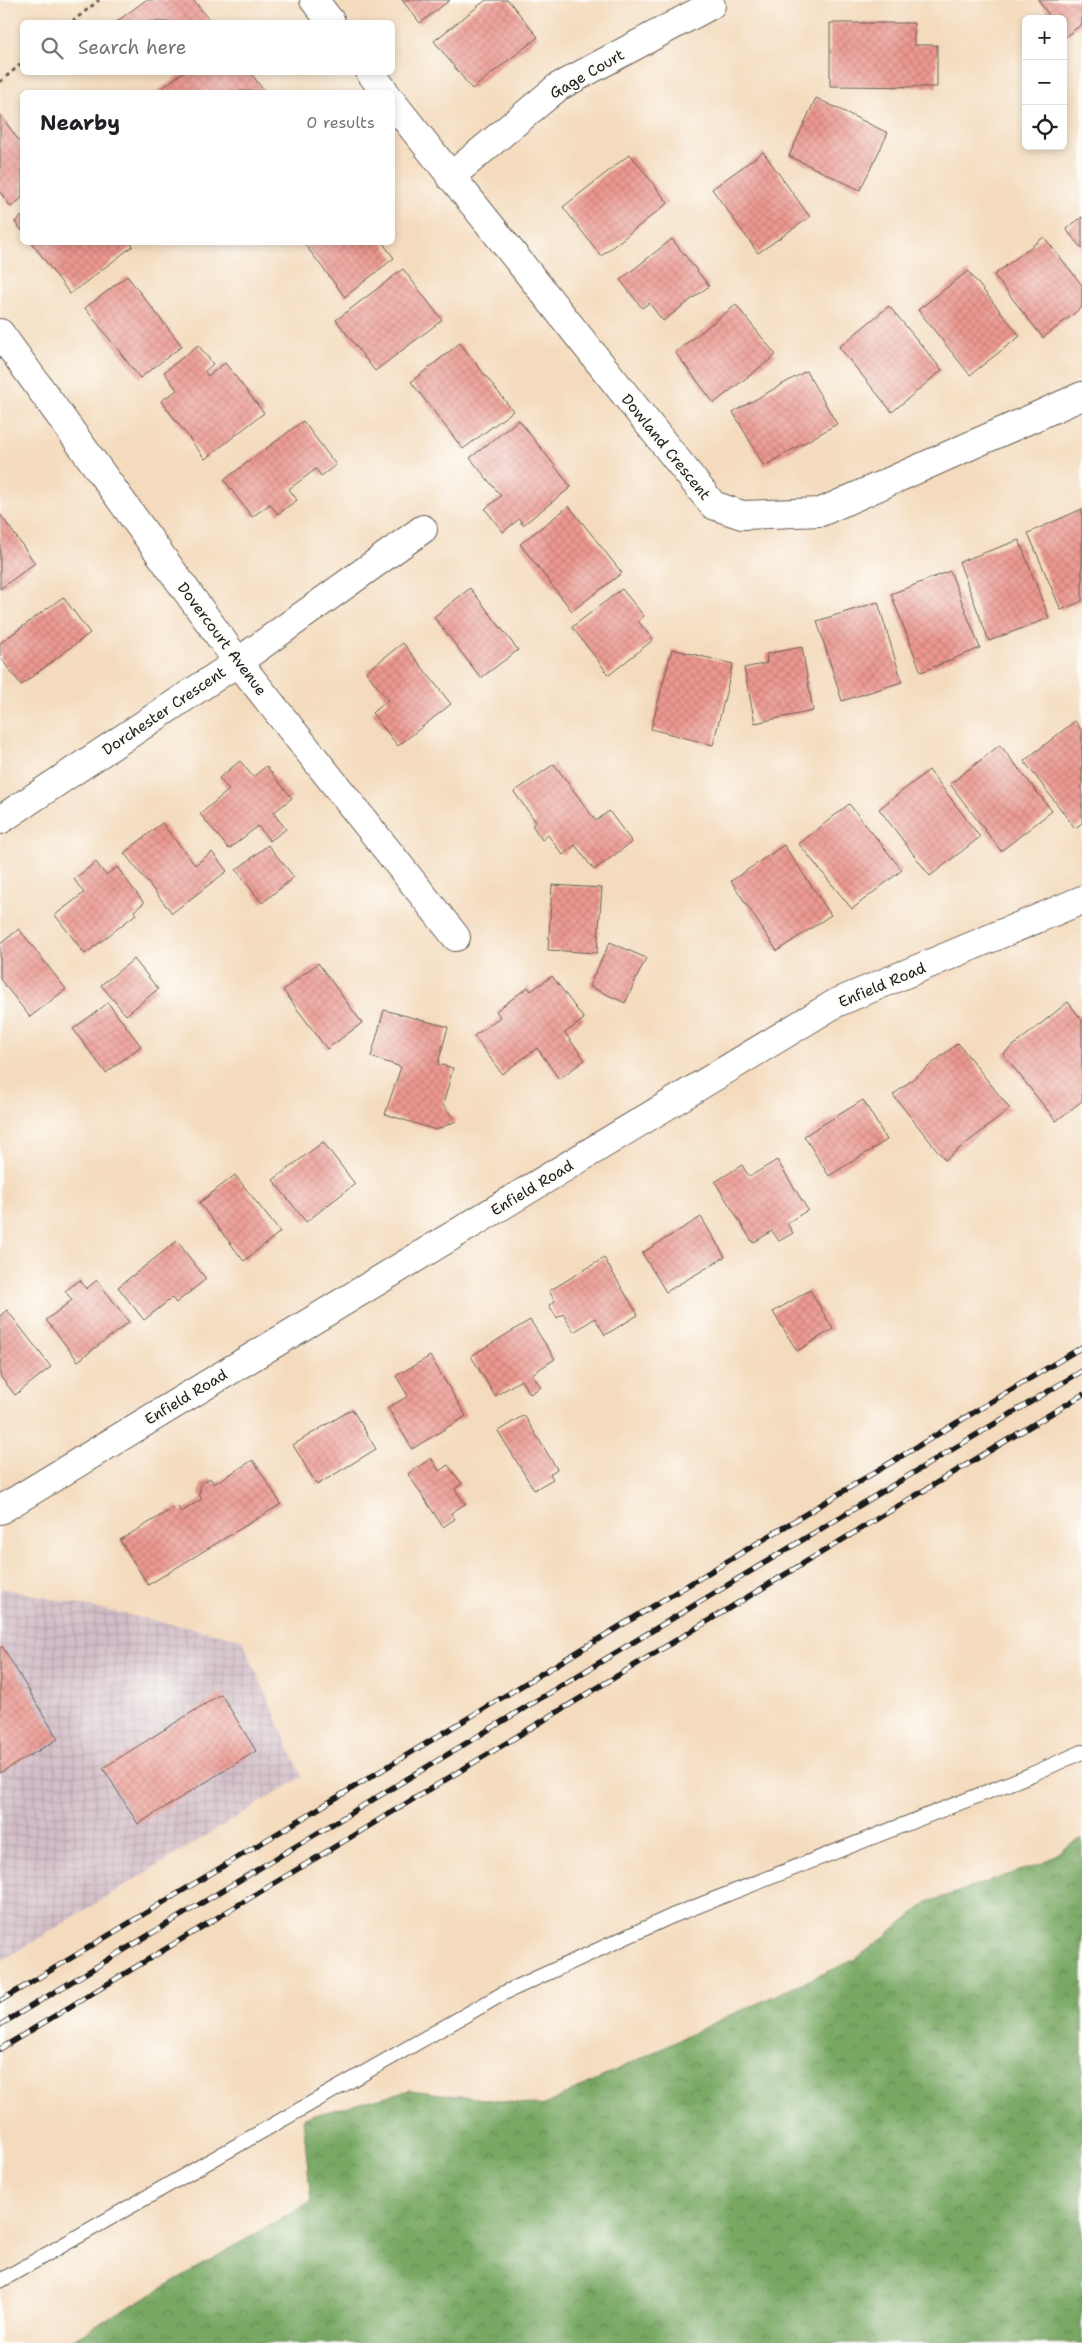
<!DOCTYPE html>
<meta charset="utf-8">
<style>
body{margin:0;font-family:"Shantell Sans",sans-serif;background:#f6f6f6;color:#202124}
.controls{position:absolute;right:15px;top:15px;display:grid;overflow:hidden;border-radius:8px;box-shadow:0 2px 8px #0003}
.controls button{width:45px;height:45px;display:grid;place-items:center;padding:0;border:0;border-bottom:1px solid #e0e0e0;background:#fff;color:#202124;font:25px sans-serif}
.list{margin:0;padding:0;list-style:none}
h2{display:flex;justify-content:space-between;align-items:center;height:65px;margin:0;padding:0 20px;font-size:21px}
h2 small{font-size:16px;font-weight:400;color:#757577}
.icon{flex:none;width:28px;height:28px;fill:none;stroke:currentColor;stroke-width:2;stroke-linecap:round;stroke-linejoin:round}
.map{position:relative;flex:none;width:1082px;height:2343px;overflow:hidden}
.search{position:absolute;background:#fff;box-shadow:0 2px 8px #0003;left:20px;top:20px;width:375px;height:55px;display:flex;align-items:center;gap:12px;box-sizing:border-box;padding:0 18px;border-radius:8px;color:#757577;font-size:19px}
.panel{position:absolute;background:#fff;box-shadow:0 2px 8px #0003;left:20px;top:90px;width:375px;height:155px;border-radius:8px}
.map>svg:first-child{display:block}
</style>
<div class="map">
<svg width="1082" height="2343" viewBox="0 0 1082 2343">
<defs>
<pattern id="industrial-grid" width="8" height="8" patternUnits="userSpaceOnUse" patternTransform="scale(1.25)"><rect width="8" height="8" fill="#d2bdc7"/><path d="M0 4h8M4 0v8" fill="none" stroke="#b4a2aa"/></pattern>
<pattern id="forest-crowns" width="20" height="18" patternUnits="userSpaceOnUse" patternTransform="scale(1.25)"><rect width="20" height="18" fill="#78a863"/><path d="M2 6a3 3 0 1 1 6 0M12 15a3 3 0 1 1 6 0" fill="none" stroke="#628851"/></pattern>
<pattern id="building-cross-hatch" width="8" height="8" patternUnits="userSpaceOnUse" patternTransform="scale(1.25)"><rect width="8" height="8" fill="#ec9890"/><path d="M0 0l8 8M0 8l8-8" fill="none" stroke="#ca827c"/></pattern>
</defs>
<rect width="100%" height="100%" fill="#fdfcf7"/>
<filter id="ink" filterUnits="userSpaceOnUse"><feTurbulence type="fractalNoise" baseFrequency=".02" numOctaves="2"/><feDisplacementMap in="SourceGraphic" scale="10" xChannelSelector="R" yChannelSelector="G"/><feConvolveMatrix kernelMatrix="1 2 1 2 8 2 1 2 1" color-interpolation-filters="sRGB"/></filter>
<filter id="wash" filterUnits="userSpaceOnUse"><feTurbulence type="fractalNoise" baseFrequency=".0096" numOctaves="4" result="noise"/><feDisplacementMap in="SourceGraphic" scale="20" xChannelSelector="R" yChannelSelector="G"/><feGaussianBlur stdDeviation="1.12" result="paint"/><feColorMatrix in="noise" values="0 0 0 0 0 0 0 0 0 0 0 0 0 0 0 0 0 1.4 0 .05"/><feComposite in="paint" operator="in"/></filter>
<g filter="url(#wash)">
<rect width="100%" height="100%" fill="#f4dbbe"/>
<!-- industrial -->
<path fill="url(#industrial-grid)" d="M0 1588 242 1639 302 1777 0 1962Z"/>
<!-- forest -->
<path fill="url(#forest-crowns)" stroke="#4a6240" d="M1082 1838V2343H66L311 2202 303 2118 410 2090 542 2106 709 2025 856 1959 928 1902 1043 1863Z"/>
<g id="blocks">
<!-- building -->
<path fill="url(#building-cross-hatch)" d="M146 0H193L211 22H116Z
M402 0H450L420 23Z
M486 0H508L538 37 472 89 434 41Z
M1038 0H1082V24L1065 37 1063 34V19H1052Z
M830 23H914V45H937V87L830 86Z
M183 72H250L264 91 157 92Z
M816 98 888 133 860 190 789 156Z
M0 114 22 145V198L11 207 0 192Z
M763 152 810 217 758 253 712 189Z
M630 154 668 203 601 256 563 207Z
M22 216V231L15 222Z
M1082 217V249L1066 229Z
M1044 237 1082 285V307L1043 338 994 275Z
M672 239 709 286 663 321 649 303 642 308 620 280Z
M31 242H130L133 246 70 294Z
M303 242H382L394 258 345 297Z
M403 269 442 320 375 371 336 320Z
M968 271 1020 336 970 375 918 310Z
M127 276 182 346 140 378 85 308Z
M736 305 776 355 714 403 675 352Z
M889 306 942 370 892 412 839 347Z
M460 343 513 411 463 449 411 382Z
M198 345 213 364 205 371 208 376 225 363 264 413 205 459 161 401 177 390 164 372Z
M806 371 837 424 764 466 733 412Z
M519 420 571 487 523 525 519 519 503 532 485 509 501 496 470 458Z
M303 421 336 465 321 476 316 469 289 489 297 500 278 514 270 504 252 517 224 480Z
M569 506 622 573 572 611 520 544Z
M1082 509V601L1061 610 1028 533Z
M0 514 35 563 0 589Z
M1019 540 1049 618 989 641 959 562Z
M950 571 980 648 921 672 891 594Z
M470 588 518 650 481 678 434 617Z
M622 589 644 616 638 621 653 640 609 675 572 627Z
M63 597 90 633 21 685 0 657V643Z
M878 602 902 682 842 701 817 621Z
M403 643 451 704 398 746 372 713 388 700 366 672Z
M802 647 813 711 755 723 744 668 767 663 766 654Z
M672 649 733 664 713 745 651 729Z
M1075 721 1082 731V823L1075 828 1024 761Z
M1000 745 1052 811 1001 851 950 784Z
M240 761 253 777 266 766 292 798 273 813 286 829 270 841 258 826 229 849 200 814 229 790 219 778Z
M554 764 596 821 609 811 632 842 594 870 575 845 563 855 548 835 542 840 532 825 536 822 514 792Z
M929 770 980 837 930 876 879 809Z
M849 804 902 870 852 909 799 844Z
M162 823 195 865 212 852 227 871 172 913 124 853Z
M268 845 294 877 262 903 236 870Z
M784 845 831 915 777 951 731 881Z
M96 862 106 875 117 867 144 903 134 911 136 914 85 954 55 915 84 893 74 879Z
M552 885 602 888 597 953 548 950Z
M19 929 66 989 30 1017 0 979V944Z
M610 942 646 958 625 1003 589 986Z
M134 959 158 989 126 1015 101 985Z
M318 963 362 1023 327 1049 283 990Z
M552 976 584 1019 565 1033 585 1060 559 1079 537 1048 502 1074 474 1036 500 1017 496 1011 528 987 531 991Z
M1068 1002 1082 1020V1101L1056 1121 1003 1054Z
M108 1003 141 1046 106 1073 73 1029Z
M384 1010 448 1027 438 1064 453 1068 443 1105 456 1121 436 1130 385 1114 401 1067 371 1057Z
M958 1043 1010 1109 945 1160 893 1095Z
M863 1100 887 1140 829 1176 804 1136Z
M323 1142 355 1184 306 1222 273 1180Z
M777 1160 808 1210 787 1223 793 1233 779 1241 772 1231 753 1243 715 1182 742 1165 749 1177Z
M235 1175 280 1232 244 1261 199 1203Z
M701 1217 725 1257 666 1292 642 1253Z
M177 1241 206 1279 176 1303 172 1298 144 1320 118 1287Z
M604 1258 638 1315 605 1335 595 1318 574 1332 563 1314 557 1318 549 1305 555 1301 549 1291Z
M80 1280 86 1289 97 1280 129 1322 78 1361 46 1320 72 1300 65 1291Z
M810 1290 833 1329 797 1351 773 1312Z
M7 1310 51 1367 15 1395 0 1376V1316Z
M530 1320 555 1359 532 1374 541 1387 530 1394 521 1380 495 1396 471 1356Z
M430 1356 466 1416 412 1449 388 1408 408 1396 396 1376Z
M352 1409 376 1449 317 1485 293 1445Z
M524 1415 557 1469 550 1474 553 1479 534 1490 498 1431Z
M431 1458 439 1471 448 1465 462 1484 455 1489 465 1504 451 1513 455 1519 443 1527 408 1474Z
M253 1460 281 1504 148 1585 120 1540 177 1506 181 1512 202 1499 199 1494 201 1484 210 1478 214 1484Z
M2 1646 58 1739 0 1773V1648Z
M221 1694 256 1751 138 1824 103 1768Z"/>
</g>
</g>
<g filter="url(#ink)">
<use href="#blocks" fill-opacity="0" stroke="#685f55" stroke-width="1"/>
<g fill="none" stroke-linecap="round" stroke-linejoin="round">
<!-- service casing -->
<g stroke="#685f55" stroke-width="16">
<path id="service" d="M0 2281 504 1993 672 1916 1030 1775 1082 1752"/>
</g>
<!-- minor casing -->
<g stroke="#685f55" stroke-width="30">
<path id="minor" d="M314 0 331 22
M370 72 385 92
M392 102 713 505 742 515 821 512 1082 396
M450 177 558 87 711 5
M0 333 238 662 456 937
M0 820 238 662 423 529
M0 1510 836 1003 1082 900"/>
</g>
<!-- path -->
<path stroke="#685f55" stroke-width="3" stroke-dasharray="4 4" stroke-linecap="butt" d="M72 22 99 0
M0 82 22 63"/>
<!-- service -->
<use href="#service" stroke="#fff" stroke-width="14"/>
<!-- minor -->
<use href="#minor" stroke="#fff" stroke-width="28"/>
<!-- rail casing -->
<g stroke="#1c1c1c" stroke-width="5.5">
<path id="rail" d="M0 2001 1082 1347
M0 2025 1082 1371
M0 2049 1082 1395"/>
</g>
<!-- rail -->
<use href="#rail" stroke="#fdfcf7" stroke-width="4" stroke-dasharray="11" stroke-linecap="butt"/>
</g>
</g>
<g text-anchor="middle" stroke-width="4" stroke-linejoin="round" paint-order="stroke">
<!-- street labels -->
<g font-size="15" fill="#1c1c1c" stroke="#fdfcf7">
<text transform="translate(587 74) rotate(-30)" y="5">Gage Court</text>
<text transform="translate(666 447) rotate(51)" y="5">Dowland Crescent</text>
<text transform="translate(222 639) rotate(53)" y="5">Dovercourt Avenue</text>
<text transform="translate(164 711) rotate(-34)" y="5">Dorchester Crescent</text>
<text transform="translate(882 985) rotate(-23)" y="5">Enfield Road</text>
<text transform="translate(532 1188) rotate(-31)" y="5">Enfield Road</text>
<text transform="translate(186 1397) rotate(-31)" y="5">Enfield Road</text>
</g>
</g>
</svg>
<div class="controls">
<button>+</button>
<button>−</button>
<button><svg class="icon" aria-label="locate" viewBox="0 0 24 24"><circle cx="12" cy="12" r="6"/><path d="M12 2v4M12 18v4M2 12h4M18 12h4"/></svg></button>
</div>
<div class="search"><svg class="icon" aria-label="search" viewBox="0 0 24 24"><circle cx="10" cy="10" r="6"/><path d="M15 15l6 6"/></svg>Search here</div>
<section class="panel">
<h2>Nearby<small>0 results</small></h2>
<ul class="list">
</ul>
</section>
</div>
